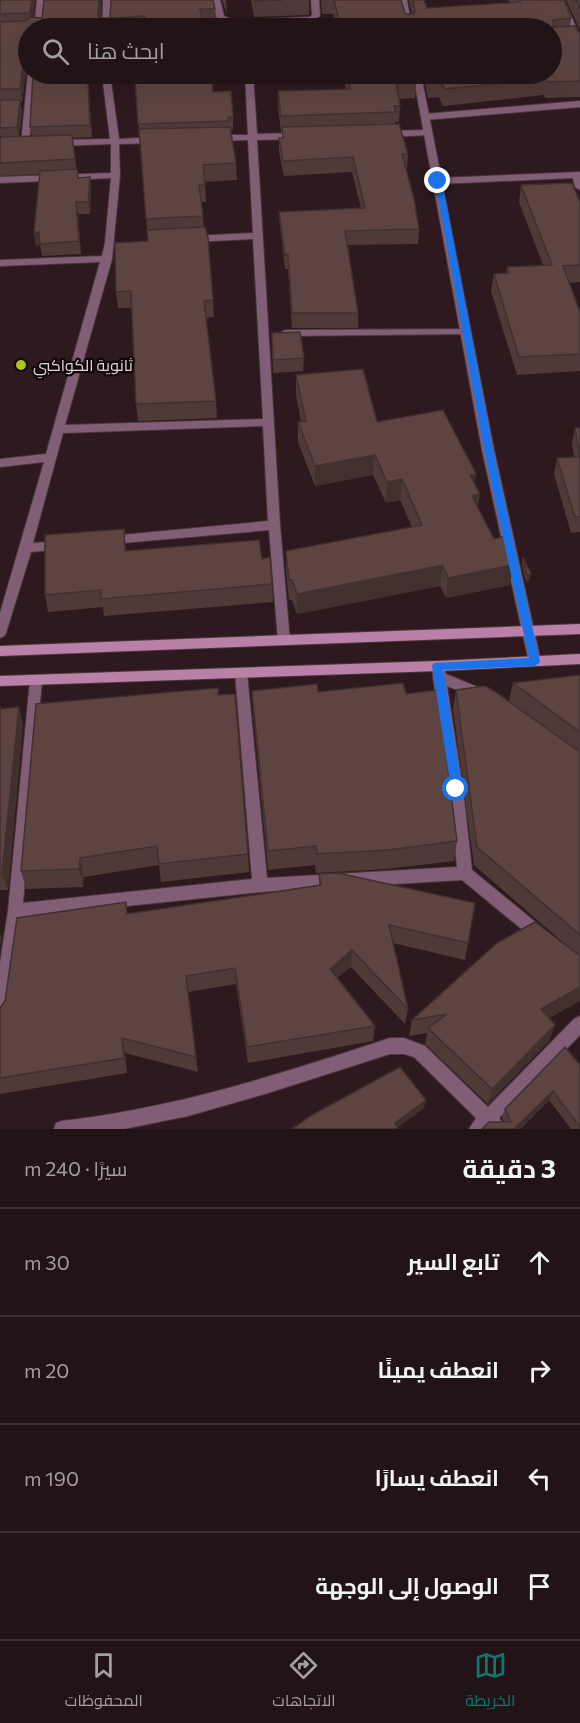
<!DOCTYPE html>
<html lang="ar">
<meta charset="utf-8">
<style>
body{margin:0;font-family:Commissioner,Cairo,sans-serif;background:#2a1c1f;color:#f1f3f6;direction:rtl}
.stop{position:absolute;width:18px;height:18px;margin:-14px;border:4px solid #1a73e8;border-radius:50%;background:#fff}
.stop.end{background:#1a73e8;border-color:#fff;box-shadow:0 2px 6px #0008}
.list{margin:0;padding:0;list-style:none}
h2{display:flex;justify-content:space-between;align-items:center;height:78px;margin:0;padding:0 24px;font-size:26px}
h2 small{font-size:20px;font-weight:400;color:#a29ea1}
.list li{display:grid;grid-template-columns:39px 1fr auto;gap:18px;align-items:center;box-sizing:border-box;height:108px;padding:0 24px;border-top:2px solid #3f3235}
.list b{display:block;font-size:22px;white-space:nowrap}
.list em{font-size:20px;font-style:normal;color:#a29ea1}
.icon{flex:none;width:33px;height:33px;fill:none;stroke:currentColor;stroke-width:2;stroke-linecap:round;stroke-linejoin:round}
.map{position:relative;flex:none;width:580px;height:1129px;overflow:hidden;direction:ltr}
.search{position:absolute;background:#221316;box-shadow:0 6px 24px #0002;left:18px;right:18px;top:18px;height:66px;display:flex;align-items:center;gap:15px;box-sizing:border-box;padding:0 21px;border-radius:33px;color:#a29ea1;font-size:22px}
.sheet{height:510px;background:#221316}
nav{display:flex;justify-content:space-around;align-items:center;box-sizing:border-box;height:84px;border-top:2px solid #3f3235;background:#221316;font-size:16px;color:#a29ea1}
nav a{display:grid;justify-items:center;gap:3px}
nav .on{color:#0f766e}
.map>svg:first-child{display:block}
</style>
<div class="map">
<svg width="580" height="1129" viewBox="0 0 580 1129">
<rect width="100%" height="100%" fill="#2e191e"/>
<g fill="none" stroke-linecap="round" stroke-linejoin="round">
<!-- minor casing -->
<g stroke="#4b373c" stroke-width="2">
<path id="minor" d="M37 0H45L42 28H34Z
M103 0H111L110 28H102Z
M212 0H220L224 16 232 20 310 17 312 15 311 0H319L320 16 312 21 251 24 250 28H244L243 24H231L217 19Z
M556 0H564L580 36V47L576 45Z
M28 72 35 74 29 144 25 147 21 144Z
M102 74H110L119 139 156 137 160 140 156 143 119 144 120 175 112 259 65 425 263 419 253 239 192 242 187 239 192 236 253 233 248 140 216 141 212 138 216 135H248L245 74H253L257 134 297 133 301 136 297 139 257 140 280 525 290 641 288 644H280L278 641 269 530 111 544 105 540 111 536 268 521 263 426 63 433 33 543 61 541 67 545 61 549 31 552 6 633 4 636 0 638V613L44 462 0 467V459L46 454 100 262 0 266V260L102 256 105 243 111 178 0 183V177L111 173V144L57 146 53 143 57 140 110 139Z
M580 101V107L425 120 421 117 425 114Z
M427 130 431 133 430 135 386 137 382 134 386 131Z
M580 172V190L575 187 573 178 438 184 434 181 438 178Z
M466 329 470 330V334L285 336 280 333 285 330Z
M438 661 443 662 446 674 487 691 489 695 487 699 482 700 447 686 463 789 472 870 545 930 547 935 545 940 540 942 535 940 462 880 260 892 22 917 8 1016 6 1021 0 1023V963L8 911 30 680 31 676 36 675 41 676 42 680 23 903 252 879 235 673 236 669H246L247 673 267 878 457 867 449 789 433 677 432 666 433 662Z
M580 1016V1035L499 1118 507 1129H469L476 1118 414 1057 404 1054H390L268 1093 188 1116 124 1129H54L56 1123 62 1121C176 1108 281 1074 390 1038H404L425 1046 488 1107 574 1019Z"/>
</g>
<!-- tertiary casing -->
<g stroke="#4b373c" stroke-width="2">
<path id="tertiary" d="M399 0H407L412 28H404Z
M413 74H421L494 450 541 662 540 666H530L529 662 482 450Z"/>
</g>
<!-- secondary casing -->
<g stroke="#4b373c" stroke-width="2">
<path id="secondary" d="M580 624V634L0 656V646Z
M580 654V664L438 671 0 686V676L438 661Z"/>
</g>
<!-- minor -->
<use href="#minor" fill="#815e75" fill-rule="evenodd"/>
<!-- tertiary -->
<use href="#tertiary" fill="#815e75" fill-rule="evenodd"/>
<!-- secondary -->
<use href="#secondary" fill="#b981a7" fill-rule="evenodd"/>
</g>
<!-- wall -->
<path fill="#503a38" d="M0 0H35L33 17 42 18 44 0H101V18H110L111 0 215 9 216 21H203L205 28H28V70L26 72 22 102H20L22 112 19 136H32L30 127 85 82 89 94 92 137 72 138 78 178 91 189 90 214H78L81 254 42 256 40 245 36 246 34 233 40 174 0 176Z
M222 0H226L227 15Z
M251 0H309V15L254 17Z
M321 0H401L405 14H412L409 0H424L427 8 510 3 508 0H564L571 18 570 26 578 32H580V97L545 98 544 95 443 106 439 97 428 98 423 74H552V28H337L333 14H322Z
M566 0H580V30Z
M160 74H212L213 92 233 117V130H231L236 163 237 180 205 182 206 202H201L213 300 214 317 206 318 216 401 217 418 138 421 136 404 132 308H118L116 292 148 241 135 80H162Z
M342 74H415L416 82 415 98 399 99 400 106 399 122H395V125L408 154 407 169H406L419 229 418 244 348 245 358 313V328H292L288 269H285L280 226 279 212 361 208 352 172 284 176 279 152V138H282V132H281L278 107V91L346 89Z
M521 185 580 202V282L569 283 580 312V371L517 375 491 291 494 274 506 273 507 267 543 265 519 202Z
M272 333 304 358 303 371 273 373Z
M296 375 377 422 476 474 474 482 478 507 494 539 513 565 510 585 446 598 440 586 297 614 292 600H289L286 571V551L412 527 400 500 386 503 373 475 315 486 298 442V422H301L296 395Z
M575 428H580V532L571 533 554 474 557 458 574 457 572 443Z
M124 529 126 551 262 559 272 584 273 602 104 616 103 607 48 612 45 595Z
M523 557 529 581 526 582 522 564Z
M580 675V1001L549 1018V1041L488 1104 425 1044 427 1033 409 1036 412 1020 573 951 474 865 453 709 456 690 509 701 513 683Z
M252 691 406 694 457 841 454 861 386 869 316 873 315 865 268 870 253 711Z
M218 695 248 854 249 872 161 882 159 865 84 877 83 887 26 889 21 871Z
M0 704 1 709 19 707 23 725 8 890H0Z
M319 874 468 943 465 960 393 943 408 1009 405 1024 351 967 337 978 375 1026 373 1041 248 1063 236 984 188 992 198 1072 125 1053 127 1073 0 1094V1008L128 914 319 885Z
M580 1065V1129H571L549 1100 520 1129H482L504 1122 502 1118 505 1109Z"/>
<!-- shaded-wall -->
<path fill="#41302e" d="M32 0H35L32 25 30 13Z
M99 0H101L100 20 98 16Z
M90 20 91 28H87V22Z
M27 58 28 70 26 72 22 102 20 89 24 59Z
M83 74H86L84 94 83 82Z
M88 82 89 94 92 137 90 125Z
M20 100 22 112 19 140 17 127Z
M90 177 91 189 90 214 88 202Z
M76 202 78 214 81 254 79 241Z
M39 232 40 245 36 246 34 233Z
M375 455 373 475 315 486V466Z
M476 474 473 494 470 475Z
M402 479 400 500 386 503 387 482Z
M480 494 477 514 472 496Z
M443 565 440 586 297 614V594Z
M513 565 510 585 446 598 448 578Z
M531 574 529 581 526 582 527 575Z
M19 707 23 725 8 890 2 873Z
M80 858 84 877 83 887 79 869Z
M0 933 2 938 0 948Z
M352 950 351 967 329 985 330 969Z
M580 987V1001L536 1025 541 1009Z
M555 1025 549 1041 488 1104 492 1089Z
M122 1038 125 1053 127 1073 124 1058Z
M553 1091 549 1100 520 1129H514Z
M426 1100 424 1108 396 1129 395 1123Z"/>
<!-- building -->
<path fill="#5d4441" stroke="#41302e" stroke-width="1.5" d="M0 0H32L30 13 0 14Z
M44 0H99L98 16 101 18H110L111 0H213L215 9H200L205 28H148L144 16 90 20 87 22V28H28V58H27L24 59 20 89H0V22L26 21 30 17 42 18Z
M254 0H284L254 1Z
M334 0H401L405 14H413L415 12 413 0H424L427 8 520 2 519 0H564L571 18 553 20V27L575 26 578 32H580V81L547 82 546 79 445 89 440 81H429L427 74H552V28H341Z
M576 0H580V9Z
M33 74H83V82H88L90 125 30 127Z
M163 74H212L213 92 231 91 233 117H228L229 121 138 124 135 80H165Z
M347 74H415L416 82 396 83 400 106H394L396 112 281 116 278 91 350 89Z
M0 100H20L17 127 0 128Z
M399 124 408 154H402L414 199 419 229 345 231 358 313H292L288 254 285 255 279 212 365 208 353 157 283 161 279 138H283L282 127Z
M230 127 236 163 203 165 205 185H199L203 216 146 219 139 129Z
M72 135 75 159 0 163V137Z
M77 169 78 178 90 177 88 202H76L79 241 40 244 39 232 34 233 40 171Z
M572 183 580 202V265L563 266 580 312V354L519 357 494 274 509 273 507 267 552 265 521 185Z
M205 227 208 238 213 300 204 301 216 401 136 404 131 291 116 292 115 243 148 241 147 230Z
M300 332 304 358 273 360 272 333Z
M363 369 377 422 443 410 476 474 470 475 480 494 472 496 494 539 507 536 513 565 448 578 443 565 297 594 292 580H289L286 551 422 525 402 479 387 482 375 455 315 466 298 422 306 421 296 375Z
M575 428H580V457Z
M580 457V517H575L557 458Z
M124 529 125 551 259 540 262 559 270 557 272 584 101 599V590L45 595V535Z
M523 557 531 574 527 575Z
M580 675V732L513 683Z
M403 683 406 694 438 690 457 841 388 850 317 854 316 846 268 851 252 691 317 684 318 692Z
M485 686 494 691 580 752V935L477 847 456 690Z
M218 688V695L235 694 248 854 159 864 157 846 80 858 79 869 21 871 36 704Z
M19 707 2 873H0V709Z
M338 873 475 903 468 943 389 925 408 1009 352 950 330 969 375 1026 247 1047 235 968 186 976 196 1057 122 1038 124 1058 0 1078V1008L5 1001 17 918 126 902 127 914 321 885 319 874Z
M535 922 580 956V987L541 1009 555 1025 492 1089 428 1028 447 1014 412 1020 497 943Z
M565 1047 580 1065V1127L553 1091 514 1129H482L489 1122H511L505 1109Z
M400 1067 426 1100 395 1123 398 1129H292L312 1115Z"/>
<!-- route -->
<path fill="#1a73e8" d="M438 178 442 181 493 450 540 662 535 666 443 670 462 789 456 794 451 789 432 666 434 663 529 658 484 450 435 181Z"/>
<!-- markers -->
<circle fill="#abc614" stroke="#100709" stroke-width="2" cx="21" cy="365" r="6"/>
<g text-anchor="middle" stroke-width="4.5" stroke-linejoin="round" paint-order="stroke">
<!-- poi labels -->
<g font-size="16" fill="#e3d3d7" stroke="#100709" text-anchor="start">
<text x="33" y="371">ثانوية الكواكبي</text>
</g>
</g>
</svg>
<div class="stop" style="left:456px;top:789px"></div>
<div class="stop end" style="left:438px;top:181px"></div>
<div class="search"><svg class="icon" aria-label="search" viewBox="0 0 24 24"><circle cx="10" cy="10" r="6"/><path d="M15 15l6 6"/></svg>ابحث هنا</div>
</div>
<section class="sheet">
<h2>3 دقيقة<small>سيرًا · 240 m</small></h2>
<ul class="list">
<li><svg class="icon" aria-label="ahead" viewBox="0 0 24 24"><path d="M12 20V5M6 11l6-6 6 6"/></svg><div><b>تابع السير</b></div><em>30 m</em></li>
<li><svg class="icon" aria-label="right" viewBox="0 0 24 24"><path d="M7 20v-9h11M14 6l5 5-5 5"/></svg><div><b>انعطف يمينًا</b></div><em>20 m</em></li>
<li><svg class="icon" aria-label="left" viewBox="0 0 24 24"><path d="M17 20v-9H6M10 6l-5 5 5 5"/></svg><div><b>انعطف يسارًا</b></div><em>190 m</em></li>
<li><svg class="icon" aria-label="arrive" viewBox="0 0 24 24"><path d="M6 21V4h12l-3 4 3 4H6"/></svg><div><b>الوصول إلى الوجهة</b></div></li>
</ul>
</section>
<nav>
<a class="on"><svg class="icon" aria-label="map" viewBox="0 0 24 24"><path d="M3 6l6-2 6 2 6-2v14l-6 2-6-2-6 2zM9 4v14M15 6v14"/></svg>الخريطة</a>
<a><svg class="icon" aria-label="directions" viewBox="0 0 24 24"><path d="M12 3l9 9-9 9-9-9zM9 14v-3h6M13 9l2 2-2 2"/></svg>الاتجاهات</a>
<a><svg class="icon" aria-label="saved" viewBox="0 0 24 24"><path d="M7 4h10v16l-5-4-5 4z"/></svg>المحفوظات</a>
</nav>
